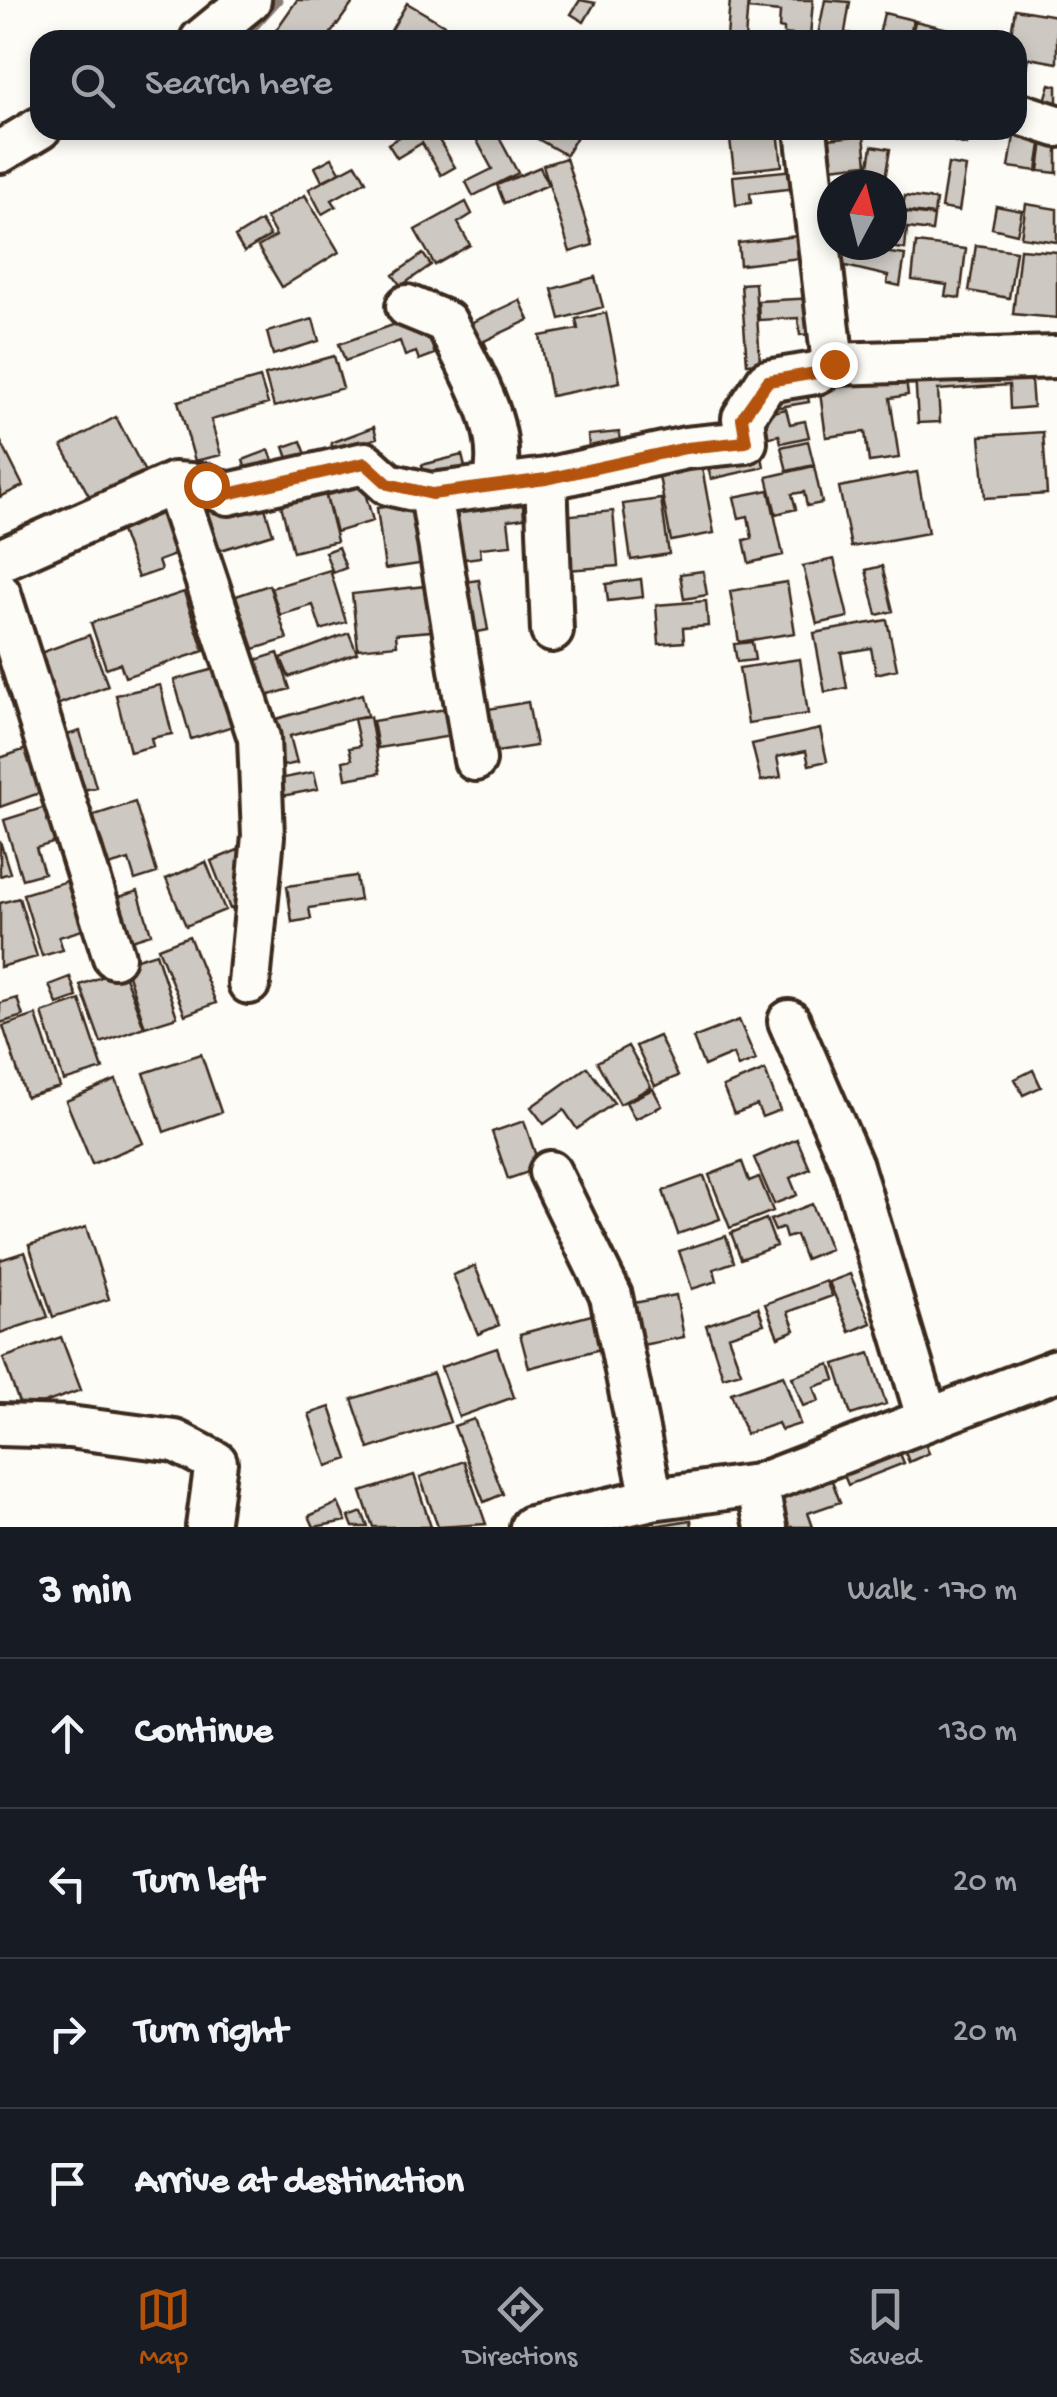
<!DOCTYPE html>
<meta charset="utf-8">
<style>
body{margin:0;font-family:"Gochi Hand",sans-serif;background:#242831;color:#f1f3f6}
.compass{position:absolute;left:817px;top:170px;width:90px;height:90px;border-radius:50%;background:#171b24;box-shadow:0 5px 15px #0003;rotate:7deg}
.stop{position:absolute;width:30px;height:30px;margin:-22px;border:8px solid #b45309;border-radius:50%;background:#fff}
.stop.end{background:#b45309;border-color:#fff;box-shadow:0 2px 10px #0008}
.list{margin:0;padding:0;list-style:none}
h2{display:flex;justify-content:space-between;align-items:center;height:130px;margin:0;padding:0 40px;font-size:42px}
h2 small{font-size:32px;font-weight:400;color:#9ea1a6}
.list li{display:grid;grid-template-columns:65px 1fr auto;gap:30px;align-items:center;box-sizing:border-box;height:150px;padding:0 40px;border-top:2px solid #363941}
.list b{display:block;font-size:38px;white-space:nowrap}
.list em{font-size:32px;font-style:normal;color:#9ea1a6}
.icon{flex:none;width:55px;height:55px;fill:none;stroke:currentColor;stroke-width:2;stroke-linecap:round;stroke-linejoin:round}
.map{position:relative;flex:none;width:1057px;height:1527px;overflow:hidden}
.search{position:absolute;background:#171b24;box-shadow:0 5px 15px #0003;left:30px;right:30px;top:30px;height:110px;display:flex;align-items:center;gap:25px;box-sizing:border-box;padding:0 35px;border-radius:30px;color:#9ea1a6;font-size:38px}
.sheet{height:730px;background:#171b24}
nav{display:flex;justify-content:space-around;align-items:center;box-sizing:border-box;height:140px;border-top:2px solid #363941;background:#171b24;font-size:28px;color:#9ea1a6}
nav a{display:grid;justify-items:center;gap:5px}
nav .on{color:#b45309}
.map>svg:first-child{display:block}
</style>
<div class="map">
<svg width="1057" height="1527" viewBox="0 0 1057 1527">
<rect width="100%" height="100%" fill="#fdfcf7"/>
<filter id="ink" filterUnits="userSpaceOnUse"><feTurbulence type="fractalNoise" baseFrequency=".01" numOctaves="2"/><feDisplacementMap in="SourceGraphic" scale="20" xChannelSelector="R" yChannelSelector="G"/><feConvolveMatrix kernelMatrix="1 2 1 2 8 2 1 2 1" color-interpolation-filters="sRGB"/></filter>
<g filter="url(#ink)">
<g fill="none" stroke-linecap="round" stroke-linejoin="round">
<!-- stream -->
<path stroke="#887d74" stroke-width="9" d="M242 40 278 0"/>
</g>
<!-- building -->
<path fill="#cdc8c2" stroke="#3b2a1e" stroke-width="2.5" d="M297 0H355L326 40H288L276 30Z
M580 0 595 3 584 22 571 14Z
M730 0H748L745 40 727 38Z
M749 0H813L810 37 784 34V29L779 28 780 12 748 9Z
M825 0 850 2 845 32 852 34 850 40H817Z
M407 3 451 29 444 40 407 36 398 40 389 34Z
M1015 9 1057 16V63L1029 58 1025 80 1017 78V40H1010Z
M884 13 913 20 909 40 878 39Z
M915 21 948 29 945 40H911Z
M1050 84 1057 86V119L1041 114Z
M411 130H433L455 167 441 175 422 143 397 158 388 144Z
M484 130H495L518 173 473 196 466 182 492 169 474 135Z
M540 130H581L566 155 536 138Z
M778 130 782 166 734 171 729 132Z
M930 130H954L953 139 929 136Z
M958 130H1012L1010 139 971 130 967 145 955 142Z
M1015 130 1043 131 1037 171 1009 167Z
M1044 133 1057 134V173L1039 171Z
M864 135 867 164 812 170 810 141Z
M872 146 890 149 884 185H866Z
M332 158 340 172 322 181 315 167Z
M566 158 593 245 570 252 543 165Z
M356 164 366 181 332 200 336 206 322 214 309 189Z
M948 164 966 167 959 211 941 208Z
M540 167 548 185 504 203 497 185Z
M805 169 807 187 750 193 751 203 736 205 733 176Z
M305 195 339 252 282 287 258 247 276 236 266 218Z
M905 196 936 200 934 215 902 211Z
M466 202 472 214 458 223 470 245 435 265 415 230Z
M1026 204 1057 209V242L1021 237Z
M996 206 1022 211 1017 234 992 228Z
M892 211 934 216 932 231 907 228 905 249 887 247 892 245Z
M261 221 270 236 244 252 235 237Z
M806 235 809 257 740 265 738 243Z
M916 243 966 249 960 298 945 296 947 285 912 280Z
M832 245 905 255 900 286 887 283 888 276 824 261Z
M976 245 1016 251 1009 298 969 291Z
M1020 249 1057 252V318L1013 314Z
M423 254 431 265 401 286 393 275Z
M595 277 603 307 560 319 552 289Z
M755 283 760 363 747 364 741 284Z
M815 298 817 334 800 335 798 318 759 320 758 301Z
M520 300 529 320 484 341 487 348 465 357 453 331Z
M606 313 620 382 551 396 540 336 578 329 576 319Z
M421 315 435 354 419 360 416 352 405 356 400 341 345 361 339 344Z
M313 319 319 341 273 355 267 332Z
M334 356 343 388 274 407 265 375Z
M1030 366 1033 407 1010 409 1009 385 938 390 940 422 918 423 915 373Z
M905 373 908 395 890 398 899 458 869 462 865 432 826 437 819 385Z
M260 378 268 404 211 420 221 455 195 461 178 401Z
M804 380 809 402 768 409 764 388Z
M786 409 790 424 805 421 809 437 781 443 779 435 756 440 751 417Z
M116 417 145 472 92 501 62 446Z
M374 427 377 438 335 454 331 443Z
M619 432 621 453 590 457 588 435Z
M1043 432 1047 494 985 498 980 436Z
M0 440 23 486 0 497Z
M301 441 307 457 290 464 284 447Z
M808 441 814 465 787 471 781 447Z
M760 446 764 467 711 479 706 459Z
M269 450 274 463 247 473 243 460Z
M462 455 467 475 427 484 422 465Z
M700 457 714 533 671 541 657 465Z
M814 466 822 503 807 506 804 492 792 494 796 509 776 514 767 477Z
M359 471 373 521 336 532 322 481Z
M917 472 928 533 851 547 839 487Z
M324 489 337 541 293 552 280 501Z
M769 490 783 555 749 563 744 540 752 538 748 516 739 518 734 497Z
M522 494 524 518 508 520 511 545 480 548 481 557 457 560 450 501Z
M261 495 273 534 214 552 202 513Z
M661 499 669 554 631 560 623 504Z
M418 502 426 563 385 569 377 508Z
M163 504 180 553 158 561 161 570 138 578 117 520Z
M613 511 618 566 567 570 561 516Z
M338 547 346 568 333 573 325 552Z
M834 559 848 617 817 624 803 566Z
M882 566 893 611 877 615 866 570Z
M330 570 346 622 321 630 313 605 280 615 271 588Z
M703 571 707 595 684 599 680 574Z
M641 579 643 597 608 601 606 584Z
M479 580 488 630 467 634 458 583Z
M787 582 795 633 739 642 730 591Z
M269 585 287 639 254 649 236 596Z
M426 586 431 631 396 634 397 645 358 649 352 594Z
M184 592 204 651 125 677 120 663 106 668 91 623Z
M706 601 708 626 683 628 684 642 659 644 656 605Z
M887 620 897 669 876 674 871 648 841 653 847 688 825 692 814 633Z
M349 633 357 653 289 677 281 658Z
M89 635 108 686 54 706 35 655Z
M752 642 755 660 737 662 734 644Z
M278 653 290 689 263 697 252 661Z
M800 659 808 714 748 723 739 668Z
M229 665 246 722 191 739 174 680Z
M160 685 172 734 151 738 153 746 130 752 116 695Z
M362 694 367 715 290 736 297 763 273 768V720Z
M528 702 536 746 490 753 483 710Z
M452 708 457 735 378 748 373 721Z
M370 717 380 773 346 779 343 761 352 759 349 748 360 746 354 719Z
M820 729 827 761 809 765 806 751 777 757 781 777 761 781 752 744Z
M80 731 96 787 76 792 60 737Z
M29 748 45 791 0 807V758Z
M314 772 318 789 282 796 279 779Z
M135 802 157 873 135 880 129 860 98 869 82 819Z
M55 804 66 839 36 848 44 873 22 879 4 820Z
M0 841 10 873 0 876Z
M250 845 246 904 230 909 211 861Z
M206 862 225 910 186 926 166 879Z
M356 876 360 900 309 908 311 919 292 922 287 886Z
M74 879 89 928 59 937 63 950 42 956 23 894Z
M138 891 151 934 119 944 105 901Z
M19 898 37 957 0 967V903Z
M189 936 216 1003 185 1015 158 948Z
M156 953 177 1017 145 1027 124 963Z
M122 969 144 1027 101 1043 80 985Z
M70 977 77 997 57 1004 49 985Z
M17 998 23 1016 0 1023V1003Z
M80 1000 103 1069 64 1081 42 1013Z
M36 1015 60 1087 26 1097 3 1026Z
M739 1020 756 1060 738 1067 733 1054 704 1066 693 1038Z
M659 1036 678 1076 655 1086 636 1046Z
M628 1046 651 1087 620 1104 597 1062Z
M201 1054 221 1112 164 1132 144 1073Z
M587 1067 614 1103 577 1129 564 1110 544 1124 531 1107Z
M765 1070 780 1110 762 1117 757 1105 734 1114 723 1087Z
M1033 1070 1041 1087 1023 1095 1015 1079Z
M116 1080 143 1143 92 1164 66 1101Z
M653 1089 662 1106 635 1119 626 1102Z
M524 1121 540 1168 508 1179 492 1132Z
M797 1139 810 1169 790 1178 797 1195 774 1204 754 1158Z
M742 1162 749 1181 759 1177 773 1211 730 1228 709 1175Z
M704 1176 720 1219 678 1234 663 1191Z
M812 1204 830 1249 805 1259 796 1235 786 1238 783 1228 775 1231 770 1220Z
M766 1219 776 1246 741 1259 731 1233Z
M86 1227 109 1299 53 1317 29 1245Z
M726 1236 734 1262 714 1269 717 1281 692 1289 679 1251Z
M25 1252 48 1317 0 1333V1260Z
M475 1266 499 1325 478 1334 453 1275Z
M850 1274 871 1323 850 1332 829 1282Z
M826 1281 832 1296 788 1312 795 1330 778 1337 765 1304Z
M676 1295 684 1337 642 1345 634 1303Z
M758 1307 764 1324 728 1336 741 1372 723 1377 706 1325Z
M610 1310 619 1344 529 1368 520 1334Z
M61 1337 81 1390 22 1411 3 1358Z
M497 1348 514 1397 459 1417 441 1367Z
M870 1353 886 1404 851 1415 835 1364Z
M830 1364 835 1380 814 1387 819 1401 803 1406 792 1377Z
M433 1373 450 1422 369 1449 352 1399Z
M783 1375 800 1424 781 1430 778 1423 746 1434 731 1393Z
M330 1407 348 1459 327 1466 309 1414Z
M953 1416 958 1431 925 1444 929 1453 909 1462 899 1437Z
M474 1419 503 1494 484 1502 454 1426Z
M894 1439 904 1463 848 1485 838 1461Z
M464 1461 486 1524 438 1527 420 1477Z
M414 1475 431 1527H373L361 1492Z
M831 1478 840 1502 808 1513 813 1527H786L776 1498Z
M338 1503 346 1521 314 1527 309 1516Z
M362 1512 368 1527H353L349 1517Z
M691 1520 692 1527H646Z"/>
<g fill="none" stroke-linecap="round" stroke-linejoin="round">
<!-- minor casing -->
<g stroke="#3b2a1e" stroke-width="48">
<path id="minor" d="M201 40 250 0
M1017 113 1057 126
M806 130 833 364
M0 152 40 128
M407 306 446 322C470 371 509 428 494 483
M546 479 552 631
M174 483 259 738 263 836 249 983
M431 494 475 760
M0 560 174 483 206 485 228 494 365 463 388 484 431 494 546 479 686 448 746 442 743 418 767 381 816 373 833 364 1057 357
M0 594 114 957
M789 1021 852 1166 927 1417
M550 1172 611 1296 652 1499
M0 1425 69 1427 175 1441 216 1462 207 1527
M757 1485 766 1527
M531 1527 652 1499 757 1485 1057 1370"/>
</g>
<!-- minor -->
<use href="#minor" stroke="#fdfcf7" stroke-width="40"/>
</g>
</g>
<g fill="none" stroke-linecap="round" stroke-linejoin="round" filter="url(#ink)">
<!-- route -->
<path stroke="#b45309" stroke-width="12" d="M206 485 228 494 365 463 388 484 432 494 546 479 686 448 746 442 742 418 768 381 816 373 834 364"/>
</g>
</svg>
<svg class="compass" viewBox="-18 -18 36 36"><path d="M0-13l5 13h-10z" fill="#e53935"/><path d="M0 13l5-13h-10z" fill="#9ea1a6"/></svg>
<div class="stop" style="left:206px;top:485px"></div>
<div class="stop end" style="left:834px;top:364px"></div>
<div class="search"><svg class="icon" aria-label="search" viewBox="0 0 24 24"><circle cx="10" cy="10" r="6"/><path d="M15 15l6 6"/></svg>Search here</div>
</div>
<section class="sheet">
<h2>3 min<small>Walk · 170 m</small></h2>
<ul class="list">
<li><svg class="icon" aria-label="ahead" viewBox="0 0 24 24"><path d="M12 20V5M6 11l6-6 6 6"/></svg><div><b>Continue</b></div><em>130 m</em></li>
<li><svg class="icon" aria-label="left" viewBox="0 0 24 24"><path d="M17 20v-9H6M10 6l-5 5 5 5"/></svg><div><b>Turn left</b></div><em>20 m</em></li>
<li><svg class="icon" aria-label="right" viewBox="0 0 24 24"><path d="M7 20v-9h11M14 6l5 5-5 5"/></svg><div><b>Turn right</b></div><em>20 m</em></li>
<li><svg class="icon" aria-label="arrive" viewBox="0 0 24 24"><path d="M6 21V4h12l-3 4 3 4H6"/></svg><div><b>Arrive at destination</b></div></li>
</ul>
</section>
<nav>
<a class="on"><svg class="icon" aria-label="map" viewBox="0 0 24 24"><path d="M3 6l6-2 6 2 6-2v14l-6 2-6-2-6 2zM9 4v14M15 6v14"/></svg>Map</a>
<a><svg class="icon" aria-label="directions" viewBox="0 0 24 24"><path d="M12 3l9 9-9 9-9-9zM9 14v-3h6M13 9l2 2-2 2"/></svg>Directions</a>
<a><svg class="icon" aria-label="saved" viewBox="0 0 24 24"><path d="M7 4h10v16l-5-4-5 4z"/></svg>Saved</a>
</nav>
